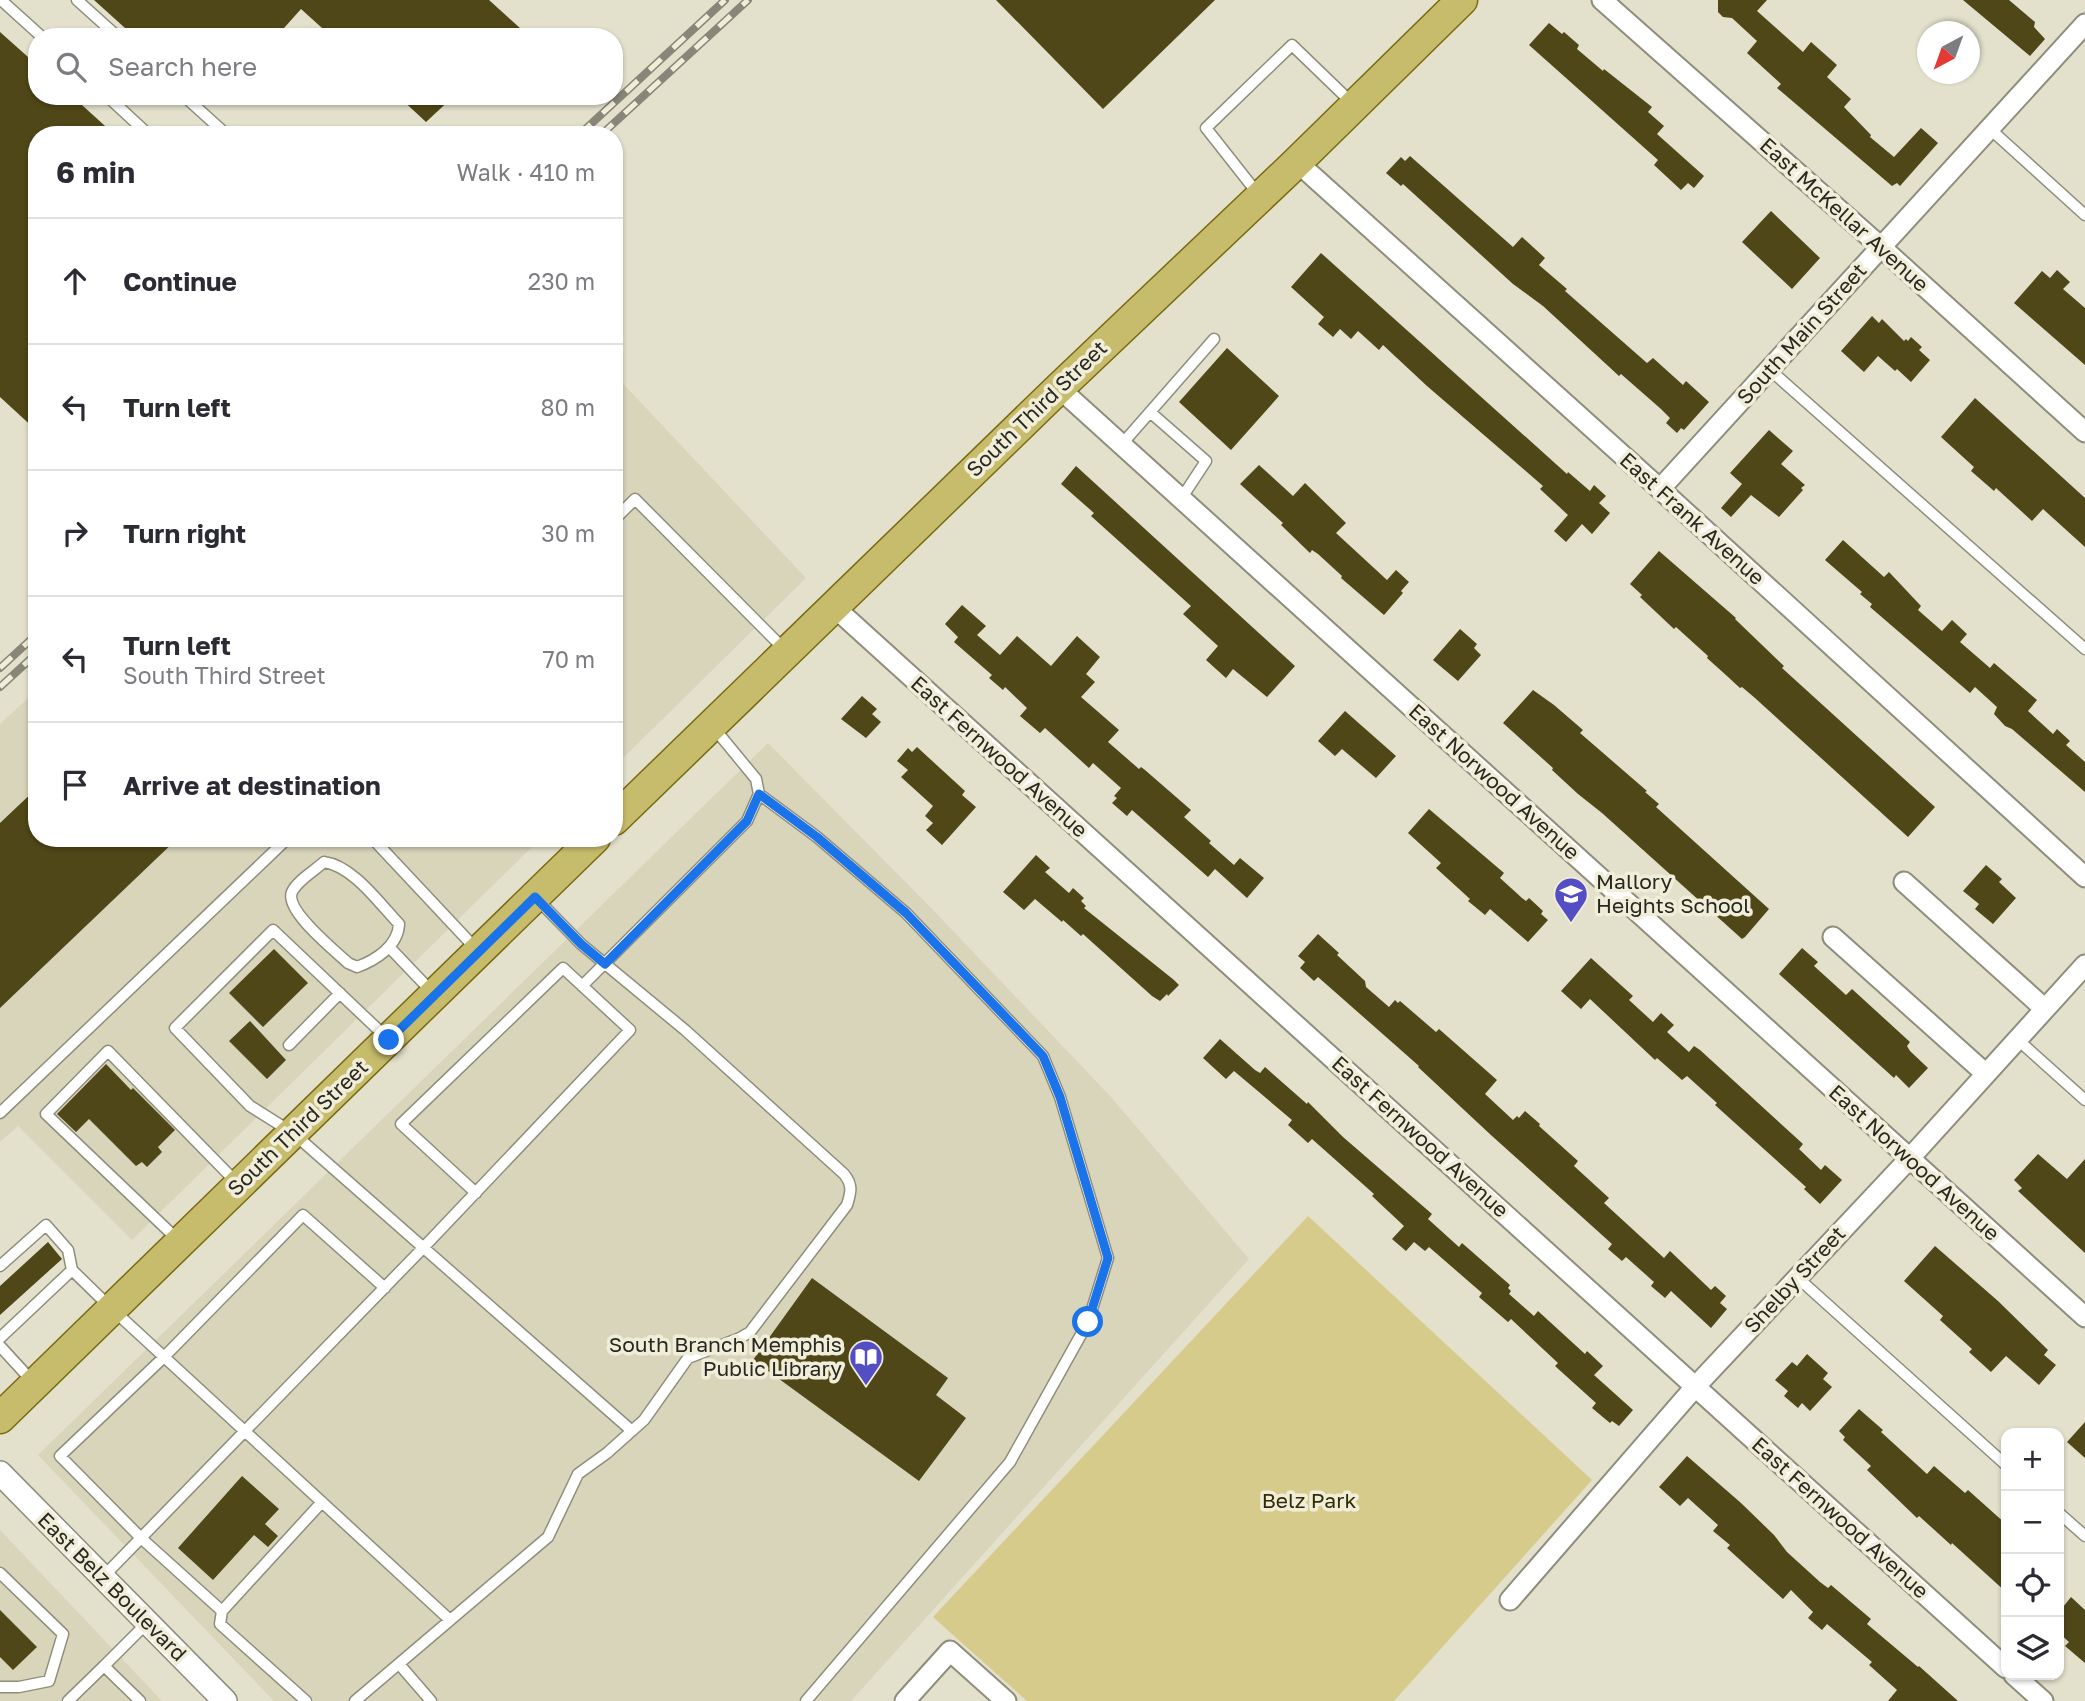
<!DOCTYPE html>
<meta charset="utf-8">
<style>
body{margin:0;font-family:"Golos Text",sans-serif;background:#f2f2f3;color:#2b2b33}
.controls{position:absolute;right:21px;bottom:21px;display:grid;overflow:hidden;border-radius:14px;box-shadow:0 2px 5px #0004}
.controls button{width:63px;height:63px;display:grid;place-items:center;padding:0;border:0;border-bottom:2px solid #e1e1e2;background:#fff;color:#2b2b33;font:35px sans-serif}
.compass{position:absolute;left:1917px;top:21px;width:63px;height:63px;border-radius:50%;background:#fff;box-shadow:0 2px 5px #0004;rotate:221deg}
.stop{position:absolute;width:21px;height:21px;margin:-16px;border:5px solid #1a73e8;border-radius:50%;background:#fff}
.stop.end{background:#1a73e8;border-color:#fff;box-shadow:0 2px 7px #0008}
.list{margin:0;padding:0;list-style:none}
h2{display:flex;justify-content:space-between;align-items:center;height:91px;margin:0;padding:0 28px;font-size:30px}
h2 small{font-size:23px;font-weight:400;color:#7c7c81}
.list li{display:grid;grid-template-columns:46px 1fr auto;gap:21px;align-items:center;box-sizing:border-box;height:126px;padding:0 28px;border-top:2px solid #e1e1e2}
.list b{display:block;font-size:26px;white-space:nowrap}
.list p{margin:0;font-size:23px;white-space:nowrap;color:#7c7c81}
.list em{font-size:23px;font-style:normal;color:#7c7c81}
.icon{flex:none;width:38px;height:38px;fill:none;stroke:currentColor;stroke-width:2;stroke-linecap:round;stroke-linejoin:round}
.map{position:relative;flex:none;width:2085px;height:1701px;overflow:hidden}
.search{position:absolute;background:#fff;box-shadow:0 2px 5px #0004;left:28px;top:28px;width:595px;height:77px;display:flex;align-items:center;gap:18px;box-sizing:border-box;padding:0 24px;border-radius:28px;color:#7c7c81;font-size:26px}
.panel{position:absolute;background:#fff;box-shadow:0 2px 5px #0004;left:28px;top:126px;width:595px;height:721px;border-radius:28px}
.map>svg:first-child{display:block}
</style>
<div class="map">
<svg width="2085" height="1701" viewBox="0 0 2085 1701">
<rect width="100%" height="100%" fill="#e3e0cc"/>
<!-- built -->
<path fill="#d9d5bb" d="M614 374 806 578 614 767Z
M37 690V838H541L132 1240 18 1126 0 1142V724Z
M768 743 936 913 1111 1097 1249 1259 851 1701H274L38 1455Z
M0 1530 162 1701H0Z"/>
<!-- green -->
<path fill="#d6cb8b" d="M1308 1216 1592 1480 1394 1701H1027L933 1617Z"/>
<!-- building -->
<path fill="#4f4717" d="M94 0H489L530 37H332L301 9 276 37H135Z
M996 0H1215L1103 109Z
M1718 0H1767L1757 11 1803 52 1811 42 1837 65 1827 77 1851 99 1844 107 1871 135 1870 137 1894 157 1921 128 1938 143 1900 186 1897 183 1892 186 1777 88 1781 84 1747 53 1757 41 1732 18 1723 17 1718 12Z
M1963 0H2009L2035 22 2034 27 2045 39 2030 56Z
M1549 23 1562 34 1564 32 1579 45 1577 49 1603 71 1604 69 1652 107 1648 112 1664 126 1657 134 1704 176 1694 188 1688 183 1681 190 1654 165 1658 160 1529 45Z
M0 32 37 65V96H72L115 135H37V431L0 397Z
M398 96H454L426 122Z
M1410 156 1513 247 1522 237 1545 258 1539 265 1567 289 1565 291 1647 363 1653 358 1683 385 1686 381 1709 402 1684 430 1681 428 1677 433 1666 423 1670 418 1661 409 1621 374 1619 376 1543 306 1513 284 1403 184 1401 186 1386 173 1401 157 1405 161Z
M1771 211 1820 258 1792 289 1742 242Z
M1321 253 1567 474 1568 472 1590 491 1594 485 1606 496 1599 503 1610 513 1592 534 1582 524 1566 542 1554 531 1568 515 1540 489 1543 486 1427 386 1383 345 1379 350 1358 331 1351 339 1340 329 1333 337 1318 324 1324 317 1291 287Z
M2057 270 2070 282 2063 289 2085 308V365L2014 303 2042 271 2050 278Z
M1872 316 1879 323 1882 319 1904 341 1906 339 1908 341 1911 337 1922 347 1919 350 1930 360 1911 382 1897 369 1895 371 1878 356 1864 372 1841 351Z
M1227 348 1279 396 1231 450 1179 402Z
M1975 398 2085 498V547L2043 509 2032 521 1996 488 1994 491 1971 471 1974 467 1941 437Z
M1769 430 1793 451 1781 464 1805 485 1801 488 1803 490 1779 517 1751 495 1731 517 1721 508 1742 484 1730 473Z
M1259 465 1293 496 1305 483 1346 523 1336 533 1387 580 1396 570 1409 582 1401 591 1403 593 1384 615 1341 578 1342 576 1318 554 1312 550 1310 553 1281 525 1283 523 1240 484Z
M1076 466 1295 666 1267 697 1233 669 1226 678 1206 660 1218 646 1183 614 1191 606 1091 516 1094 513 1061 484Z
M1843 540 1884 577 1889 572 1921 606 1918 610 1942 631 1952 620 1967 634 1960 642 1990 668 1994 663 2037 700 2028 711 2053 734 2057 729 2070 741 2066 745 2085 762V792L2012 729 2005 726 1994 714 1997 707 1975 687 1970 693 1870 607 1872 604 1860 594 1862 592 1825 560Z
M1659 551 1736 618 1735 619 1784 666 1782 668 1935 807 1908 837 1755 698 1742 687 1740 688 1727 676 1707 658 1708 656 1676 627 1674 629 1640 597 1642 595 1630 584Z
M962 605 986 626 977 635 1000 655 1017 636 1051 666 1077 636 1100 657 1086 674 1095 682 1081 697 1119 730 1108 742 1139 769 1141 767 1145 770 1191 810 1184 817 1211 841 1209 843 1234 865 1240 858 1264 878 1247 898 1215 869 1208 877 1132 810 1127 816 1112 803 1117 798 1114 796 1121 788 1093 763 1089 768 1045 728 1040 733 1020 716 1027 708 1005 687 1003 690 989 678 992 675 954 642 958 637 945 624Z
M1460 629 1477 644 1474 648 1481 655 1458 681 1433 660Z
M1533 690 1554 705 1583 730 1580 733 1647 791 1645 792 1659 804 1656 807 1769 909 1745 937 1742 939 1602 813 1578 794 1552 770 1553 768 1503 723Z
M862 696 877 709 872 714 881 722 866 738 841 719Z
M1345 711 1396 756 1376 778 1342 749 1335 756 1318 741Z
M917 747 965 791 962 795 976 807 942 845 926 830 933 823 925 816 933 806 901 777 908 770 897 761 908 748 912 752Z
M37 788V838H178L0 1008V823Z
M1429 809 1504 873 1500 878 1522 898 1526 901 1529 898 1543 911 1541 914 1548 920 1528 942 1490 909 1485 915 1468 901 1470 899 1436 868 1441 863 1408 833Z
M1036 855 1050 868 1045 872 1069 893 1073 888 1084 898 1081 901 1086 906 1084 908 1174 980 1179 985 1168 996 1167 994 1160 1001 1152 996 1083 934 1081 936 1063 920 1062 922 1035 899 1024 910 1003 892Z
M1986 865 2002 879 1999 882 2016 898 1993 924 1975 909 1979 904 1963 891Z
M1318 934 1339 953 1337 955 1365 981 1366 987 1389 1007 1395 1000 1398 1003 1400 1001 1436 1032 1439 1029 1497 1080 1485 1094 1513 1120 1517 1116 1519 1118 1525 1111 1540 1124 1539 1126 1578 1161 1574 1166 1609 1198 1604 1203 1664 1258 1670 1251 1711 1290 1715 1286 1726 1296 1720 1303 1727 1309 1711 1328 1671 1291 1665 1298 1651 1286 1654 1282 1626 1257 1622 1261 1608 1249 1612 1244 1492 1136 1418 1067 1419 1066 1318 977 1314 981 1300 968 1305 962 1298 956Z
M1802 948 1818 962 1814 966 1846 995 1852 989 1910 1042 1907 1046 1910 1051 1928 1068 1909 1088 1896 1075 1894 1078 1779 974Z
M274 949 308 983 263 1027 229 993Z
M1591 958 1633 996 1629 1000 1653 1022 1661 1013 1674 1025 1667 1032 1689 1052 1694 1046 1700 1050 1803 1144 1799 1149 1821 1170 1825 1165 1842 1180 1820 1204 1804 1189 1806 1187 1715 1105 1717 1103 1687 1076 1682 1080 1657 1058 1655 1060 1590 999 1581 1009 1561 991Z
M250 1021 286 1060 267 1079 229 1041Z
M1220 1039 1255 1070 1260 1073 1265 1067 1307 1104 1308 1102 1343 1137 1432 1214 1428 1219 1459 1247 1462 1243 1510 1285 1508 1288 1511 1291 1509 1294 1534 1316 1538 1311 1585 1354 1587 1351 1603 1366 1594 1375 1633 1410 1619 1426 1612 1421 1610 1423 1592 1408 1596 1403 1555 1366 1558 1363 1511 1319 1508 1322 1479 1297 1482 1293 1429 1247 1425 1251 1414 1242 1406 1251 1392 1239 1404 1226 1372 1196 1374 1194 1312 1139 1308 1143 1288 1125 1292 1120 1234 1071 1226 1079 1203 1058Z
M106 1064 131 1090 133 1088 175 1130 158 1147 162 1152 147 1167 142 1162 136 1166 89 1119 76 1132 57 1114Z
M2038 1154 2067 1179 2085 1159V1253L2018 1191 2022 1188 2014 1180Z
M48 1242 62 1259 0 1315V1286Z
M1935 1246 1998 1301 2048 1350 2044 1355 2056 1365 2039 1385 2006 1356 1991 1372 1969 1352 1972 1349 1940 1320 1943 1316 1904 1281Z
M812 1278 948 1378 936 1395 966 1418 919 1481 753 1360Z
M1807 1354 1828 1373 1823 1379 1832 1387 1810 1411 1802 1403 1798 1408 1784 1396 1788 1391 1775 1380 1792 1362 1797 1366Z
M1859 1409 1883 1430 1881 1432 1927 1474 1934 1466 1965 1493 1968 1490 2006 1524V1592L1952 1543 1951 1545 1919 1516 1917 1518 1867 1470 1871 1466 1843 1440 1845 1437 1839 1431Z
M2085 1422V1458L2067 1442Z
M1687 1456 1741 1503 1774 1535 1787 1552 1820 1582 1828 1588 1831 1585 1871 1619 1867 1624 1918 1667 1919 1666 1958 1701H1888L1897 1690 1869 1665 1872 1662 1827 1624 1822 1630 1808 1618 1813 1612 1791 1590 1783 1599 1727 1548 1730 1545 1713 1531 1718 1525 1688 1498 1680 1506 1659 1487Z
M242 1476 279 1509 265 1524 278 1536 268 1547 254 1535 213 1580 178 1548Z
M2071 1597 2085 1610V1663L2065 1646 2069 1642 2059 1633V1612Z
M0 1610 37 1647 13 1670 0 1657Z"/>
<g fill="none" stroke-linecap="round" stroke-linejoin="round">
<!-- service casing -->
<g stroke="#8f8d7b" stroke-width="13">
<path id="service" d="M1 0 42 37
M77 0 118 37
M107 96 149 135
M184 96 227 135
M1989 128 2085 215
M1258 194 1206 128 1292 45 1351 102
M1769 369 2085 649
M1150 412 1206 461 1181 499
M1122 444 1214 339
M614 520 635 499 784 649
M759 794 817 837 906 913 1043 1056 1060 1097 1108 1258 1088 1322 1010 1462 806 1701
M372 838 477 950
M324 862C353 866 379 903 399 924 398 946 376 960 357 967L348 963C334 950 284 910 292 892 297 881 314 871 324 862Z
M390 948 432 992
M582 986 747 821 759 794 756 779 714 728
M387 1038 273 930 175 1028 250 1106 293 1133 632 1431
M2017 1039 2085 1100
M289 1045 340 993
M0 1113 288 838
M178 1240 46 1114 108 1051 236 1182
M0 1266 46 1225 68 1250 72 1270 112 1309 450 1620
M1798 1278 2006 1465
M0 1338 72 1270
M0 1346 32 1381
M2059 1513 2085 1536
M0 1573 63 1634 49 1681 19 1687H0
M103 1577 423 1248C492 1176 561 1103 630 1030L563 968 401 1124 476 1193
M222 1611 141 1538 60 1456 163 1358 303 1215 385 1288
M399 1664 431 1701
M68 1701 104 1666
M140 1701 104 1666 147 1623
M306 1701 220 1624 222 1611 322 1502
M355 1701 548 1537 578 1474 607 1453 644 1420 688 1358 740 1338 750 1332 847 1205C851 1192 853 1185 844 1174L685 1030 581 944 538 900"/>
</g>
<!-- minor casing -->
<g stroke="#8f8d7b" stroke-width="23">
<path id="minor" d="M1602 0 1881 247 2085 432
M1297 162 1660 489 2085 877
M1059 388 2085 1317
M1660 489 2085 24
M833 606 2006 1668
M1904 882 2045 1009
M1833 937 1986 1074
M1510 1600 1695 1387 1909 1159 2085 965
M2014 1675 2043 1701
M905 1701 950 1651 1006 1701"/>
</g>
<!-- tertiary casing -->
<g stroke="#8f8d7b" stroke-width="26">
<path id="tertiary" d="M0 1473 225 1701"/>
</g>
<!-- primary casing -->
<g stroke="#786b11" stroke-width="33">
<path id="primary" d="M614 820 1059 388 1297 162 1462 0
M0 1418 595 838"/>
</g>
<!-- service -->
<use href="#service" stroke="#fff" stroke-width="10"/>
<!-- minor -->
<use href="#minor" stroke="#fff" stroke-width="19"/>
<!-- tertiary -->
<use href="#tertiary" stroke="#fff" stroke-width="23"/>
<!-- primary -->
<use href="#primary" stroke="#c7bc6b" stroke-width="30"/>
<!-- rail casing -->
<g stroke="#888678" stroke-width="8">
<path id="rail" d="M579 135 725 0
M601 135 748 0
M0 668 37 634
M0 687 37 653"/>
</g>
<!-- rail -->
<use href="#rail" stroke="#f0edd9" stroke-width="5" stroke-dasharray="16" stroke-linecap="butt"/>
</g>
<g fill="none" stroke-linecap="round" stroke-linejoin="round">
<!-- route -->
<path stroke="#1a73e8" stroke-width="9" d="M389 1040 535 897 581 944 605 964 747 821 759 794 817 837 906 913 1043 1056 1060 1097 1108 1258 1088 1322"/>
</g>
<!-- icons -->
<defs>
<g id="school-pin" transform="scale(1.75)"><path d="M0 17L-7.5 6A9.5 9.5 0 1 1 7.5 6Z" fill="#544ec5" stroke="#f0edd9"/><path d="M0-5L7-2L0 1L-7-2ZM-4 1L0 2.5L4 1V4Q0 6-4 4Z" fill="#fff"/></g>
<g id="library-pin" transform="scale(1.75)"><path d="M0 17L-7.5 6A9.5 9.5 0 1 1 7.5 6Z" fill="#544ec5" stroke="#f0edd9"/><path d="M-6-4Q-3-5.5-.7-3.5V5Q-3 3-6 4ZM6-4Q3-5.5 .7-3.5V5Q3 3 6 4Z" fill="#fff"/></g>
</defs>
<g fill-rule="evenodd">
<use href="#school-pin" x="1571" y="894"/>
<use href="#library-pin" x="866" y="1357"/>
</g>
<g text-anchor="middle" stroke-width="7" stroke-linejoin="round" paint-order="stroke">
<!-- street labels -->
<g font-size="21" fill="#292820" stroke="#f0edd9">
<text transform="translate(1844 215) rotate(42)" y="7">East McKellar Avenue</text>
<text transform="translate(1802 334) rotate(-48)" y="7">South Main Street</text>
<text transform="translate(1037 409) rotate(-44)" y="7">South Third Street</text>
<text transform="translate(1692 519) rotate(42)" y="7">East Frank Avenue</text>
<text transform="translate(999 757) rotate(42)" y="7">East Fernwood Avenue</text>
<text transform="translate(1494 782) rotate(42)" y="7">East Norwood Avenue</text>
<text transform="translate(298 1128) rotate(-44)" y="7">South Third Street</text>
<text transform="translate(1420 1137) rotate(42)" y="7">East Fernwood Avenue</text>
<text transform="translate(1914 1163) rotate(42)" y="7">East Norwood Avenue</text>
<text transform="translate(1795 1280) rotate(-47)" y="7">Shelby Street</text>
<text transform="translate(1840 1518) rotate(42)" y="7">East Fernwood Avenue</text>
<text transform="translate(112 1587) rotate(45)" y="7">East Belz Boulevard</text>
</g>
<!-- poi labels -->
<g font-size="21" fill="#292820" stroke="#f0edd9" text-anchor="start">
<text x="1596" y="889">Mallory<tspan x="1596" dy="24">Heights School</tspan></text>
<text x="842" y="1352" text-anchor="end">South Branch Memphis<tspan x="842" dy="24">Public Library</tspan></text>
</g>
<!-- park labels -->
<g font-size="21" fill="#322c04" stroke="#f0edd9">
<text x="1309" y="1508">Belz Park</text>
</g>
</g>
</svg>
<div class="controls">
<button>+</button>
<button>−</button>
<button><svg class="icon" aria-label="locate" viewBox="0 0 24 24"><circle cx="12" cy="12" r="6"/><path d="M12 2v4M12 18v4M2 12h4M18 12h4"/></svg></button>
<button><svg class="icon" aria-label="layers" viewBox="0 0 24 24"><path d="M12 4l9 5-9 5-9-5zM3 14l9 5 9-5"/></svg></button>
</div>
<svg class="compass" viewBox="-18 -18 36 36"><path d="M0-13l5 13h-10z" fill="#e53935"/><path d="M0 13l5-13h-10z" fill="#7c7c81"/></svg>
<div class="stop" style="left:1088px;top:1322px"></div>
<div class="stop end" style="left:389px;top:1040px"></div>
<div class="search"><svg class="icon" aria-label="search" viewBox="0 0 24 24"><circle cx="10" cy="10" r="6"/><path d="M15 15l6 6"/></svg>Search here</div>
<section class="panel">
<h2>6 min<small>Walk · 410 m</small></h2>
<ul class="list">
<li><svg class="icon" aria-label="ahead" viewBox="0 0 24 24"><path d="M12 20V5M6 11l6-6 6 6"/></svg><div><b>Continue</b></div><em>230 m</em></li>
<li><svg class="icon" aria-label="left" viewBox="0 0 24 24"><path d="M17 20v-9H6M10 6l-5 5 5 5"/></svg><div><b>Turn left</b></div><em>80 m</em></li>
<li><svg class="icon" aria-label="right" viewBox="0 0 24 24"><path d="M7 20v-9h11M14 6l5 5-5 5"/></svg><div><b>Turn right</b></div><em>30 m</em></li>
<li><svg class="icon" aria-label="left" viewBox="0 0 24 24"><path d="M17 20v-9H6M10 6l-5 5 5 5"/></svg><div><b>Turn left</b><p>South Third Street</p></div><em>70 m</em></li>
<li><svg class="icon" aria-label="arrive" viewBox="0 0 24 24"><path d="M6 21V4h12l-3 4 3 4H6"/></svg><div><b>Arrive at destination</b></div></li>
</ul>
</section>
</div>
